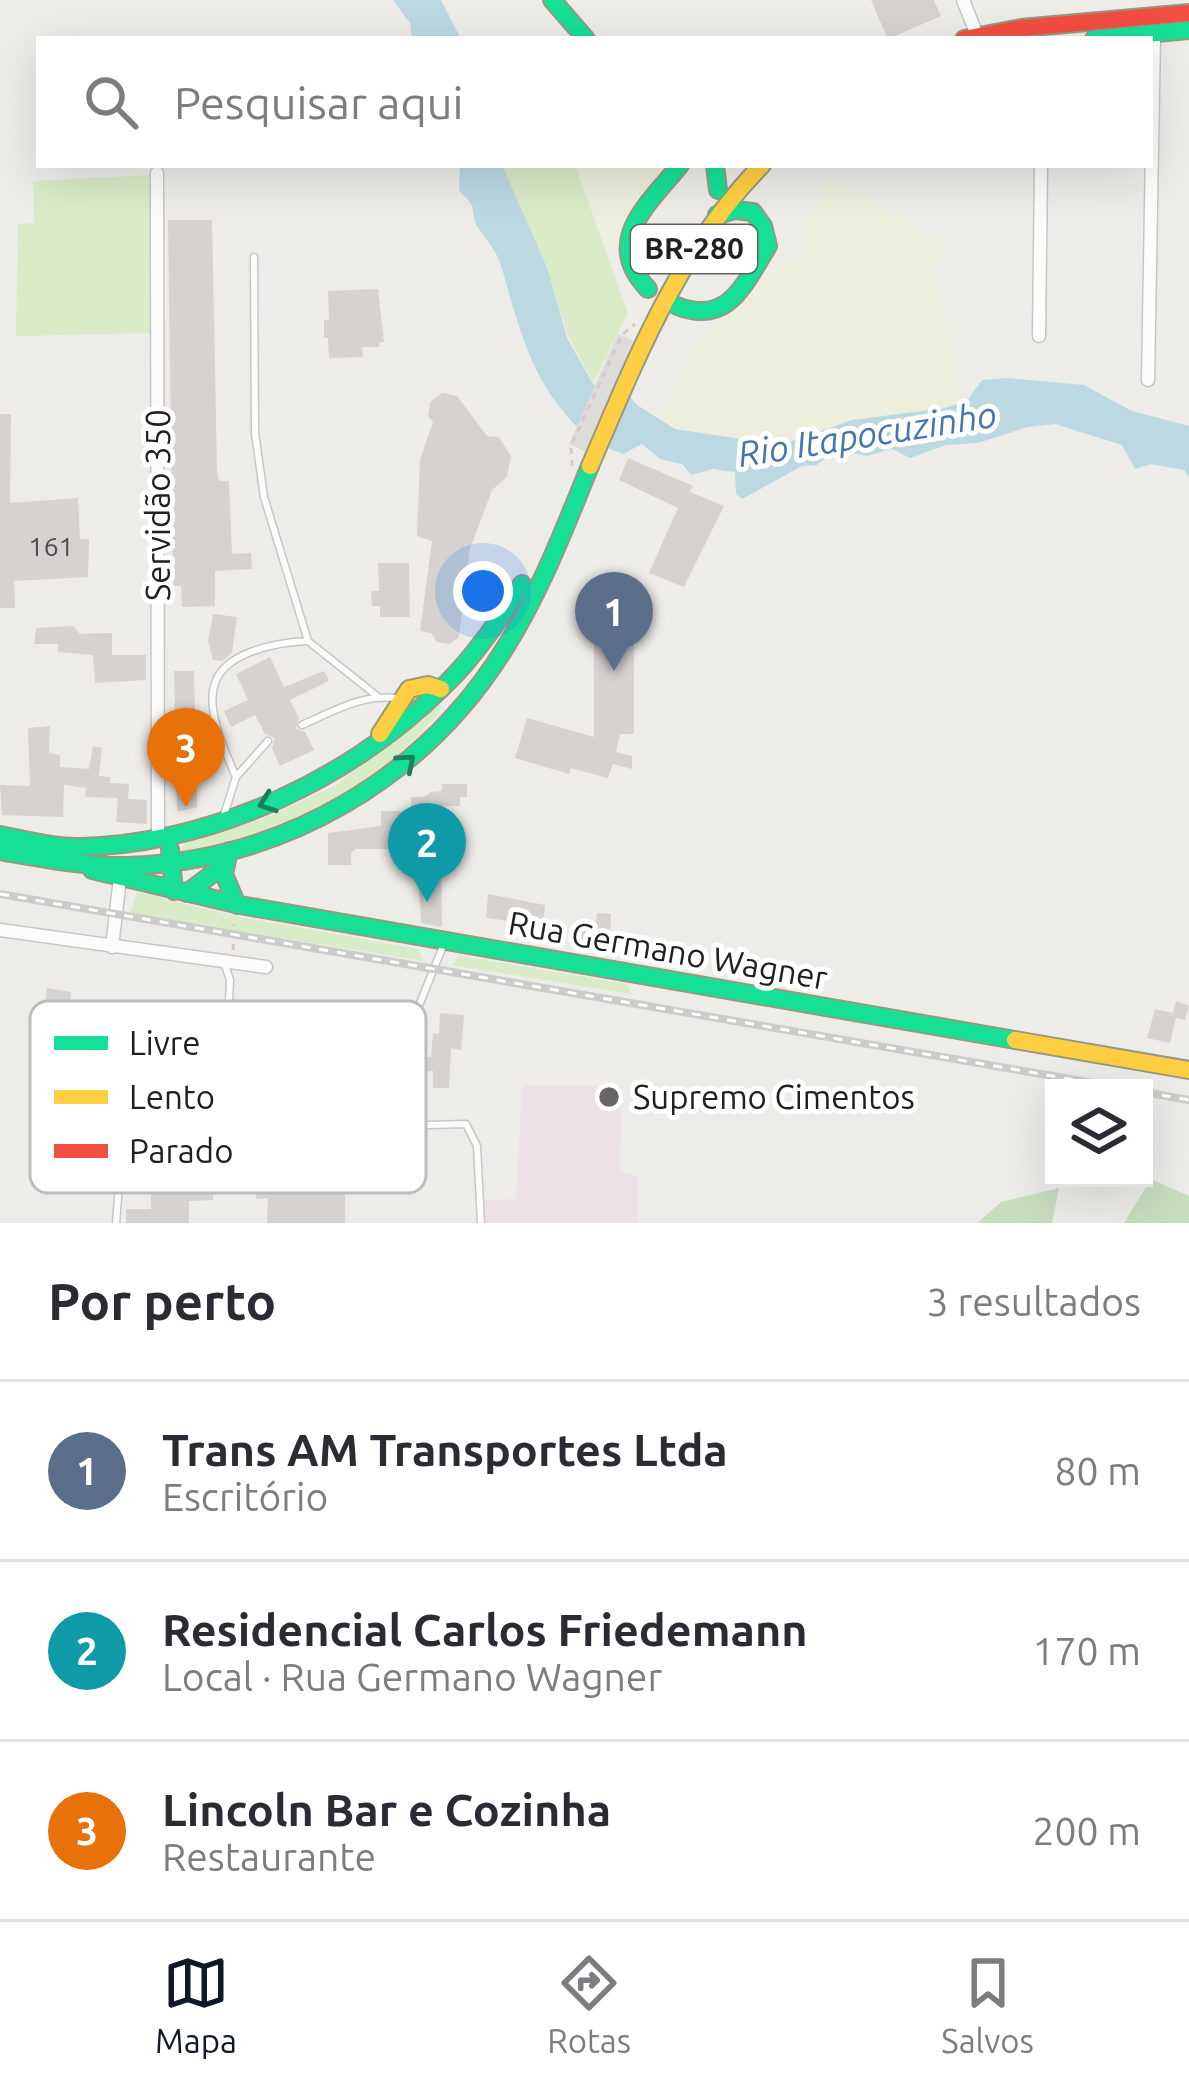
<!DOCTYPE html>
<html lang="pt">
<meta charset="utf-8">
<style>
body{margin:0;font-family:Ubuntu,sans-serif;background:#f7f7f7;color:#2b2b33}
.controls{position:absolute;right:36px;bottom:36px;display:grid;overflow:hidden;border-radius:0px;box-shadow:0 12px 48px #0002}
.controls button{width:108px;height:108px;display:grid;place-items:center;padding:0;border:0;border-bottom:3px solid #e1e1e2;background:#fff;color:#2b2b33;font:60px sans-serif}
.you{position:absolute;left:483px;top:591px;width:42px;height:42px;margin:-30px;border:9px solid #fff;border-radius:50%;background:#1a73e8;box-shadow:0 0 0 18px #1a73e833}
.badge{display:grid;place-items:center;width:78px;height:78px;border-radius:50%;background:#111827;color:#fff;font-size:39px;font-weight:700}
.pin{position:absolute;translate:-50% -99px;filter:drop-shadow(0 3px 6px #0008)}
.pin::after{content:'';position:absolute;top:63px;width:42px;height:36px;background:inherit;clip-path:polygon(0 0,100% 0,50% 100%)}
.list{margin:0;padding:0;list-style:none}
h2{display:flex;justify-content:space-between;align-items:center;height:156px;margin:0;padding:0 48px;font-size:51px}
h2 small{font-size:39px;font-weight:400;color:#7c7c81}
.list li{display:grid;grid-template-columns:78px 1fr auto;gap:36px;align-items:center;box-sizing:border-box;height:180px;padding:0 48px;border-top:3px solid #e1e1e2}
.list b{display:block;font-size:45px;white-space:nowrap}
.list p{margin:0;font-size:39px;white-space:nowrap;color:#7c7c81}
.list em{font-size:39px;font-style:normal;color:#7c7c81}
.icon{flex:none;width:66px;height:66px;fill:none;stroke:currentColor;stroke-width:2;stroke-linecap:round;stroke-linejoin:round}
.map{position:relative;flex:none;width:1189px;height:1223px;overflow:hidden}
.search{position:absolute;background:#fff;box-shadow:0 12px 48px #0002;left:36px;right:36px;top:36px;height:132px;display:flex;align-items:center;gap:30px;box-sizing:border-box;padding:0 42px;border-radius:0px;color:#7c7c81;font-size:45px}
.sheet{height:696px;background:#fff}
nav{display:flex;justify-content:space-around;align-items:center;box-sizing:border-box;height:168px;border-top:3px solid #e1e1e2;background:#fff;font-size:33px;color:#7c7c81}
nav a{display:grid;justify-items:center;gap:6px}
nav .on{color:#111827}
.map>svg:first-child{display:block}
</style>
<div class="map">
<svg width="1189" height="1223" viewBox="0 0 1189 1223">
<rect width="100%" height="100%" fill="#eeece9"/>
<!-- industrial -->
<path fill="#ece1e7" d="M522 1085 622 1086 620 1172 638 1176V1223H487L484 1200 516 1199Z"/>
<!-- farmland -->
<path fill="#edeedc" d="M575 165H672L605 253Z
M833 177 948 246 933 270 964 404 838 424 781 446 675 428 660 419 693 350 757 281 802 254 804 220Z"/>
<!-- grass -->
<path fill="#daebc7" d="M502 165H575L628 313 593 383 568 335 551 282Z
M150 175 152 333 16 336 18 224 34 223 33 181Z
M440 701V712C361 801 292 828 179 854L184 844 265 818 335 786Z
M137 892 234 916 418 949 424 961 130 914Z
M460 956 627 984 631 994 452 965Z"/>
<!-- forest -->
<path fill="#c8ddbe" d="M1151 1179 1189 1196V1223H1124Z
M1059 1188 1052 1223H977L1001 1202Z"/>
<!-- water -->
<path fill="#bcd9e2" d="M393 0H441L461 39H412L410 23Z
M460 165H502L548 270 567 338 593 384 599 388 589 438C534 390 521 335 502 269 498 253 488 242 479 229 472 221 475 212 471 204 468 198 462 195 459 190Z
M1008 378 1084 385 1132 411 1189 426V477L1184 470 1151 464 1135 469 1122 445 1055 424 1028 427 978 443 946 445 910 458 892 449 867 456 837 450 817 465 802 466 742 499 736 494 735 472 713 469 691 475 682 464 660 459 642 444 623 454 603 446 627 393 637 405 675 429 781 445 852 420 945 408 967 401 982 380Z"/>
<!-- pier -->
<path fill="#dddcdb" d="M618 334 647 347 597 457 569 444Z"/>
<!-- building -->
<path fill="#d5d2d0" d="M871 0H934L941 16 888 39Z
M168 220H212L217 470 219 481H229L232 554 251 553 252 569 215 571V606L182 607 181 586H173Z
M378 289 384 342 379 343V347H362L363 357 329 358 328 338H324V320H329L328 291Z
M442 393 457 396 487 436 499 437 511 456 507 477 492 490 469 552 459 637 450 644 437 642 431 633 420 631 432 541 417 536 420 460 433 422 428 416 430 402Z
M0 414H11L10 503 78 498 80 539H89L88 577 14 581 15 608H0Z
M628 458 693 486 690 492 724 506 684 587 649 573 678 508 619 480Z
M378 563H409L410 617H380V606H372L371 591H379Z
M213 614 237 617 232 653 222 661 213 660 208 641Z
M594 620H634V734H620L616 752 632 756V769L613 764 608 778 571 768 569 774 515 758 527 718 594 737Z
M73 626 80 634 112 633V655H146V680L95 683 93 655 58 652V644H34L36 628Z
M270 657 284 687 324 671 329 681 290 700 299 718 296 729 305 732 314 750 280 766 272 748 275 738 265 734 255 715 231 727 224 711 248 700 236 674Z
M174 671H194L197 807 177 812Z
M50 726 49 753 60 755V767L89 769 93 746 102 748 99 776 110 777V783L129 784 128 799 147 800V824L116 822 118 798 85 797 86 788 64 785 63 817 2 815 0 785 30 786 28 728Z
M442 784H467V797H460V806H441L436 817 435 856H441L442 927 421 923 417 849H356L351 853V865H328V833L381 826V811H411V797H424L431 792 442 791Z
M488 894 545 905 542 932 517 930 518 922 486 918Z
M597 913 611 914 610 942H581V921H596Z
M47 988 71 992 66 1026 43 1022Z
M136 1000 153 1016 146 1022 147 1058H129L128 1051H119L118 1018 123 1005Z
M1176 1001 1189 1006 1185 1020 1176 1018 1170 1043 1147 1038 1155 1009 1173 1013Z
M440 1013 464 1015 461 1050 451 1048 449 1088H433V1071L407 1072V1057H431L433 1033 439 1034Z
M370 1018V1192H345V1223H267L268 1198 256 1199 257 1187H250L249 1142H268V1111L347 1112V1076L303 1073 304 1066 291 1056 296 1050 292 1045 307 1031 333 1050H348V1019Z
M222 1181 221 1193 213 1194V1200L189 1201V1223H126V1209H151V1182Z"/>
<g fill="none" stroke-linecap="round" stroke-linejoin="round">
<!-- lane casing -->
<g stroke="#c7c6c5" stroke-width="9">
<path id="lane" d="M254 257 255 433 264 497 308 641
M302 725C332 712 361 694 395 698
M236 777C226 753 205 710 215 683 226 651 280 642 308 641L377 696
M224 815 236 777 268 741
M443 946 420 1003 383 1065 380 1117 383 1123 391 1126 466 1124 477 1146 481 1223
M116 1223 119 1184C151 1155 202 1170 222 1147L230 980 225 965"/>
</g>
<!-- street casing -->
<g stroke="#c7c6c5" stroke-width="15">
<path id="street" d="M963 0 977 35
M157 173 158 837
M1039 336 1041 165
M1148 380 1154 34
M0 930 266 967
M112 947 120 878"/>
</g>
<!-- fast casing -->
<g stroke="#979880" stroke-width="20">
<path id="fast" d="M552 0 586 39
M1094 39 1189 30
M715 165 718 190
M648 289C602 241 648 205 680 165
M677 306C729 326 744 284 768 246L763 226 753 212 735 210 717 215
M0 835C27 840 54 848 82 847 215 843 350 779 444 686 475 656 499 620 522 584
M170 849 174 891
M0 851C42 858 84 867 127 866 282 861 423 780 505 648 541 591 565 527 590 466
M229 851 224 874 237 905
M92 870 240 905 1015 1040
M187 893 224 865"/>
</g>
<!-- slow casing -->
<g stroke="#979880" stroke-width="20">
<path id="slow" d="M590 466C636 359 679 249 762 165
M380 734 409 689 428 685 441 689
M1015 1040 1189 1070"/>
</g>
<!-- jam casing -->
<g stroke="#979880" stroke-width="20">
<path id="jam" d="M964 39 1021 28 1189 13"/>
</g>
<!-- path -->
<path stroke="#d7c9c7" stroke-width="3" stroke-dasharray="6 6" stroke-linecap="butt" d="M572 466 571 446 622 335 635 324
M233 950 234 924"/>
<!-- lane -->
<use href="#lane" stroke="#fcfcfc" stroke-width="6"/>
<!-- street -->
<use href="#street" stroke="#fcfcfc" stroke-width="12"/>
<!-- fast -->
<use href="#fast" stroke="#16e098" stroke-width="16"/>
<!-- slow -->
<use href="#slow" stroke="#ffcf43" stroke-width="16"/>
<!-- jam -->
<use href="#jam" stroke="#f24e42" stroke-width="16"/>
<!-- rail casing -->
<g stroke="#cbcbca" stroke-width="8">
<path id="rail" d="M0 894 1122 1088
M1144 1092 1189 1100"/>
</g>
<!-- rail -->
<use href="#rail" stroke="#fff" stroke-width="3" stroke-dasharray="9" stroke-linecap="butt"/>
</g>
<!-- one-way arrows -->
<defs><path id="oneway-chevron" d="M-2-3.5L2.5 0L-2 3.5" fill="none" stroke-width="1.6" stroke-linecap="round" stroke-linejoin="round" transform="scale(3)"/></defs>
<g stroke="#1b805c">
<use href="#oneway-chevron" transform="translate(407 762) rotate(-41)"/>
<use href="#oneway-chevron" transform="translate(267 803) rotate(160)"/>
</g>
<!-- markers -->
<circle fill="#686766" stroke="#fff" stroke-width="4.5" cx="609" cy="1097" r="12"/>
<g text-anchor="middle" stroke-width="10" stroke-linejoin="round" paint-order="stroke">
<!-- number labels -->
<g font-size="27" fill="#4d4c4c">
<text x="51" y="556">161</text>
</g>
<!-- shield labels -->
<rect fill="#fff" stroke="#636363" stroke-width="3" x="631" y="225" width="126" height="48" rx="9"/>
<g font-size="30" font-weight="bold" fill="#202020">
<text x="694" y="259">BR-280</text>
</g>
<!-- street labels -->
<g font-size="33" fill="#202020" stroke="#fff">
<text transform="translate(158 505) rotate(-90)" y="12">Servidão 350</text>
<text transform="translate(668 950) rotate(10)" y="12">Rua Germano Wagner</text>
</g>
<!-- poi labels -->
<g font-size="33" fill="#202020" stroke="#fff" text-anchor="start">
<text x="633" y="1109">Supremo Cimentos</text>
</g>
<!-- water labels -->
<g font-size="36" font-style="italic" fill="#4677ab" stroke="#fff">
<text transform="translate(867 434) rotate(-9)" y="13">Rio Itapocuzinho</text>
</g>
</g>
<!-- legend -->
<rect x="30" y="1001" width="396" height="192" rx="18" fill="#fff" stroke="#bcbcbc" stroke-width="3"/>
<rect x="54" y="1036" width="54" height="14" fill="#16e098"/>
<rect x="54" y="1090" width="54" height="14" fill="#ffcf43"/>
<rect x="54" y="1144" width="54" height="14" fill="#f24e42"/>
<g font-size="33" fill="#202020">
<text x="129" y="1055">Livre</text>
<text x="129" y="1109">Lento</text>
<text x="129" y="1163">Parado</text>
</g>
</svg>
<div class="controls">
<button><svg class="icon" aria-label="layers" viewBox="0 0 24 24"><path d="M12 4l9 5-9 5-9-5zM3 14l9 5 9-5"/></svg></button>
</div>
<div class="you"></div>
<div class="pin badge" style="left:614px;top:671px;background:#5c6f8a">1</div>
<div class="pin badge" style="left:427px;top:902px;background:#0f9aa8">2</div>
<div class="pin badge" style="left:186px;top:807px;background:#e8710a">3</div>
<div class="search"><svg class="icon" aria-label="search" viewBox="0 0 24 24"><circle cx="10" cy="10" r="6"/><path d="M15 15l6 6"/></svg>Pesquisar aqui</div>
</div>
<section class="sheet">
<h2>Por perto<small>3 resultados</small></h2>
<ul class="list">
<li><span class="badge" style="background:#5c6f8a">1</span><div><b>Trans AM Transportes Ltda</b><p>Escritório</p></div><em>80 m</em></li>
<li><span class="badge" style="background:#0f9aa8">2</span><div><b>Residencial Carlos Friedemann</b><p>Local · Rua Germano Wagner</p></div><em>170 m</em></li>
<li><span class="badge" style="background:#e8710a">3</span><div><b>Lincoln Bar e Cozinha</b><p>Restaurante</p></div><em>200 m</em></li>
</ul>
</section>
<nav>
<a class="on"><svg class="icon" aria-label="map" viewBox="0 0 24 24"><path d="M3 6l6-2 6 2 6-2v14l-6 2-6-2-6 2zM9 4v14M15 6v14"/></svg>Mapa</a>
<a><svg class="icon" aria-label="directions" viewBox="0 0 24 24"><path d="M12 3l9 9-9 9-9-9zM9 14v-3h6M13 9l2 2-2 2"/></svg>Rotas</a>
<a><svg class="icon" aria-label="saved" viewBox="0 0 24 24"><path d="M7 4h10v16l-5-4-5 4z"/></svg>Salvos</a>
</nav>
